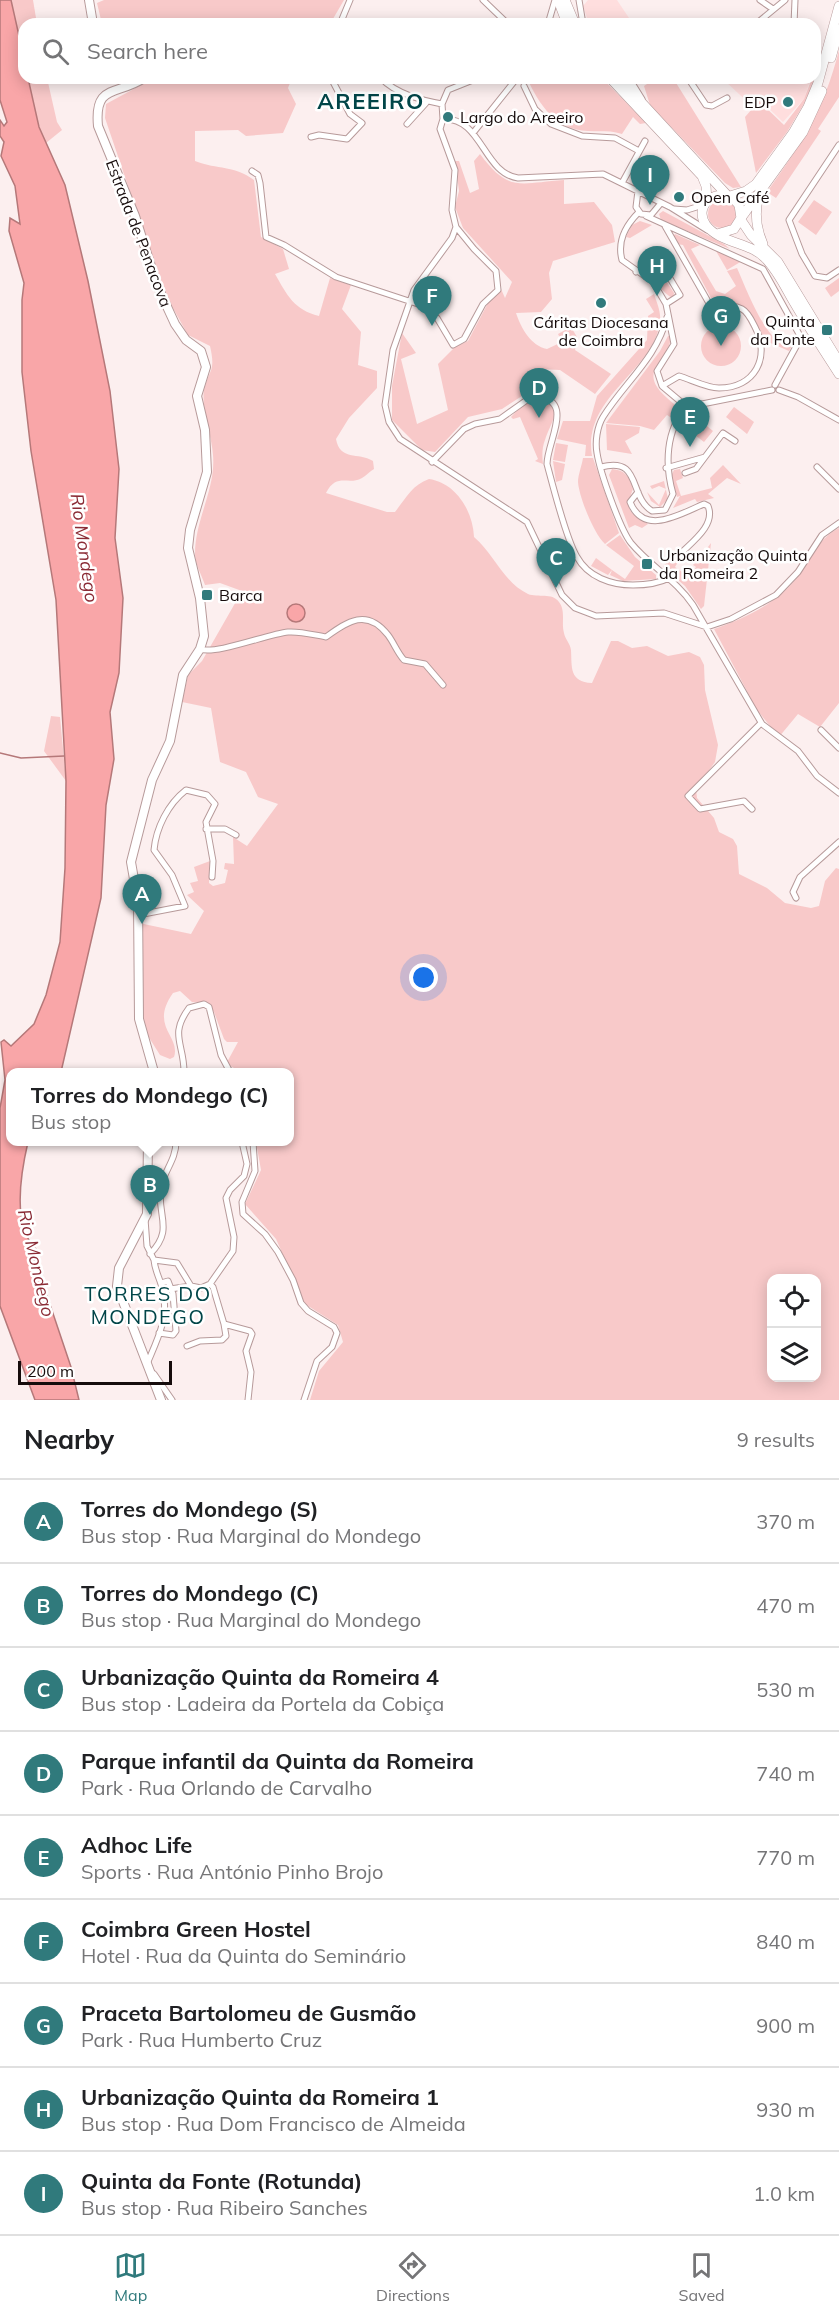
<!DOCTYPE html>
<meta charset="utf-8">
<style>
body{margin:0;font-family:Mulish,sans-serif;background:#f6f6f6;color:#202124}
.controls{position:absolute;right:18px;bottom:18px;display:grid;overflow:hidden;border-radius:12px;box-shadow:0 3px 15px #0003}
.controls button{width:54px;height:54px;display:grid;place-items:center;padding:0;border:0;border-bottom:2px solid #e0e0e0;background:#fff;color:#202124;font:30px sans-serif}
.scale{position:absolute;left:18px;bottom:15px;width:154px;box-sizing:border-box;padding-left:6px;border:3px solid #160c0c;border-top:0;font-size:16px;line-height:21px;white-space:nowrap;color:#160c0c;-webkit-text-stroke:4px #fff;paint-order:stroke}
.you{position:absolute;left:424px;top:978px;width:21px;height:21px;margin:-15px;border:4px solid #fff;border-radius:50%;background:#1a73e8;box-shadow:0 0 0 9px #1a73e833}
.badge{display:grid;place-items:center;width:39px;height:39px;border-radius:50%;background:#307a7c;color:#fff;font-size:20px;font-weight:700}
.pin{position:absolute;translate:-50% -50px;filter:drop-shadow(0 2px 3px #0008)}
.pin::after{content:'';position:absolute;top:32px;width:21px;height:18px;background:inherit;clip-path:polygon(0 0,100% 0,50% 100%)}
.popup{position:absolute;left:6px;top:1068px;width:288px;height:78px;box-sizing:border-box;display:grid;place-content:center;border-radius:12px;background:#fff;filter:drop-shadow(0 2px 4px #0005);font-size:20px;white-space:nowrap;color:#757577}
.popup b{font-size:22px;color:#202124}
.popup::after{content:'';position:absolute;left:50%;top:100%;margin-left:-12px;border:12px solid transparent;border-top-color:#fff}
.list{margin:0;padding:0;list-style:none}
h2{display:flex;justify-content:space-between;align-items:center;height:78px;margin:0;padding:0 24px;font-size:26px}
h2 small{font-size:20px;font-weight:400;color:#757577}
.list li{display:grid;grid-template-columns:39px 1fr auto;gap:18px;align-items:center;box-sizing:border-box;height:84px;padding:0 24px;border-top:2px solid #e0e0e0}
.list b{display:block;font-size:22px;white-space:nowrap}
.list p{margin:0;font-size:20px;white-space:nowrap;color:#757577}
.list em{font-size:20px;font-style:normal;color:#757577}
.icon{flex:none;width:33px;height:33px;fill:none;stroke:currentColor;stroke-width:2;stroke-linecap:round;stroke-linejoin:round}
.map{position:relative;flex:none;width:839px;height:1400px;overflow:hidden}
.search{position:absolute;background:#fff;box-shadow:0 3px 15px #0003;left:18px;right:18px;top:18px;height:66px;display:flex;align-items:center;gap:15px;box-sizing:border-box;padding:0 21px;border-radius:18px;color:#757577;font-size:22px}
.sheet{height:834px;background:#fff}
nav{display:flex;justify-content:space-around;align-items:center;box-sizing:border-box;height:84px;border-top:2px solid #e0e0e0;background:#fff;font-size:16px;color:#757577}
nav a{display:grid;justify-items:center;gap:3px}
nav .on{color:#307a7c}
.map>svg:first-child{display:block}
</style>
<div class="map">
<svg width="839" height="1400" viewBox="0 0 839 1400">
<rect width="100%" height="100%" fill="#fcefef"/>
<!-- built -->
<path fill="#ffdede" d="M588 0H617L633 24H589L583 6Z
M730 78H811L804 99 783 122 759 99 752 106 726 82Z"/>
<!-- green -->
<path fill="#f8c9c9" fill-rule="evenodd" d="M11 0H33L37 24H24V58Z
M104 0H344L330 24H102L97 3Z
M839 50V97L818 129 821 131 776 198 767 192C802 143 824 110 839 50Z
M28 78H47L57 122 62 130 46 143 39 127Z
M154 78H292L288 88 296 104 283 133 246 136 238 130 195 131V161C218 170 234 165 254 180L261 237 283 249 289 269 275 274C287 295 294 310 319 316L330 278 351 285 342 309 361 332 358 365 377 371V388L349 418 336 439C340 461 358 452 373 461L374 469C370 471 366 476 362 478 348 486 337 472 326 493L387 512H395C406 498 412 485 429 479 456 483 473 511 474 537 494 554 504 583 528 594 538 598 552 592 559 602 566 611 561 623 564 633 565 639 570 643 571 650 572 667 569 682 592 683L611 641H618L632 648 647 646 668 656 689 652 700 657 704 665 705 690 718 745 715 762 696 789 697 798 714 818 719 832 733 839 737 846 739 874 767 888 785 903 811 908 819 906 825 881 836 868 839 869V1400H310L319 1371 343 1342 338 1325 305 1304 276 1239 245 1204 261 1170 256 1142H290V1072H242L226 1064 238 1042H227L224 1039 214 1012 207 1003 192 1002 180 991 173 993C149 1027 181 1036 174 1057L170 1059 160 1055 143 1028 139 923 191 934 204 911 187 895 194 892 190 883 198 881 194 867 210 861 209 883 213 886 225 883 228 870 224 869 225 863 234 864 233 837 247 846 278 804 258 797 246 772 220 762 211 708 182 702 188 675 202 661 242 591 220 583 205 585C202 576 195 564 195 554 195 519 216 489 213 455 212 437 201 406 204 390 209 369 216 372 210 346L188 335 164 292 105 118 106 104ZM772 1278H816V1378H772Z
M527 78H602L646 123 640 124 633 117 622 134C610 130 600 132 588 131 556 130 539 105 527 78Z
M656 78H673L741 187 733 188 725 183 650 105 644 86Z
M812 78H815L805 102 787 132 756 173 745 117 759 101 784 125 804 99Z
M480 154C509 193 519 183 564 180V204L594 202 612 225 615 242 553 261 549 273 552 299 541 312 516 313C521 328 531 346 547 349L562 342 558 334 571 327 577 337 575 350 611 374 595 394 560 370 539 369 536 387 502 409 468 417 435 452 422 450 392 420V386L402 333 416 353 401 359 417 424 448 410 438 364 455 347 468 341 488 303 501 289 505 298 512 282 463 228 455 207 459 191 455 161H459L470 193 479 189 474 161Z
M708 214a14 14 0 1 1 28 0a14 14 0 1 1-28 0Z
M814 200 832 212 816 235 798 222Z
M663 211 724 244 730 249 661 220 659 214Z
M640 221 652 225 630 238 626 237 632 225Z
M675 234 700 245 691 249 716 291 725 294 736 286 727 271 737 268C748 293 761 329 782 345L790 341 793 344 789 351 766 341 747 309 711 298 683 245 677 244 673 236Z
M716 251 742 261 727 270Z
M656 265 674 293 673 298C662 294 655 278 644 271Z
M839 278V291L831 297 825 288Z
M654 294C657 303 661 312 660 321 655 371 582 396 592 456H585L586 445 557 439 563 421H590L597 396 647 340 648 316 654 312 646 299Z
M701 346a20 20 0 1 1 40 0a20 20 0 1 1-40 0Z
M668 336H671C669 367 629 370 677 406V410L670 417 667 415 654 430 640 426 606 423 660 351Z
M537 399C566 407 550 423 545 440 542 447 542 456 543 464L535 461 538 459 520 417 513 419 511 417 525 402Z
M734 407 754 422 747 434 726 417Z
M691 413 713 431 704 442 682 425Z
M606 424 640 427 639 433 625 441 632 454 607 450Z
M556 443 568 445 565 462 553 460Z
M583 458H593L619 533 605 544C594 534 579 497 578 482 578 475 582 465 583 458Z
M553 461 565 464 562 480 556 482Z
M723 465 741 484 727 478 708 494 714 498 697 502 695 499 673 508 680 496 677 497 671 476 674 470 680 469 683 478 676 481 681 496 712 488 710 478Z
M612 469C625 470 630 477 633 489 625 510 628 512 648 524L642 528 635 525 629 528 609 475Z
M664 481 668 499 660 507 651 501 647 492 659 505 666 489 659 486 652 489 650 486Z
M839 528V703L820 727 798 714 779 737 757 710 714 629C747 618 779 602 800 574 812 556 819 538 839 528Z
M620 535 635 557 656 575V579L623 581 610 575 612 570 625 579 634 566 606 545Z
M711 543 704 606 701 609 685 586 663 567 671 557 678 562 675 567 685 574 690 569 693 571 696 567 693 565 701 555 704 557 707 554 705 551Z
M596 558 612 570 608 575 591 566Z
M51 716 60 717 66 781 44 751Z"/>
<!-- water -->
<path fill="#f9a6a8" stroke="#b57879" stroke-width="1.5" d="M0 0H11L24 58V78H28L39 127 65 185 88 281 110 391 119 469 115 538 123 598 119 673 110 712 114 759 106 805 101 898 61 1072H10V1142H28C21 1172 11 1227 37 1250L35 1260 71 1367 79 1400H35L0 1306V1108L5 1080 1 1042 4 1040 11 1046 34 1024 46 995 60 942 65 868 66 781 56 600 31 451 22 372V300L24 283 9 231 10 218 20 224 15 186 1 156 4 142 0 136V120L4 126 7 122 0 100Z
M287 613a9 9 0 1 1 18 0a9 9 0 1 1-18 0Z"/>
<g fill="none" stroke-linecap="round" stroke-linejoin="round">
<!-- stream -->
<path stroke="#b57879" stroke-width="1.5" d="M0 753 21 758 64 756"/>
<!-- minor casing -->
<g stroke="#b79a9a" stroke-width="7">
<path id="minor" d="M483 0 508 24
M579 0 583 24
M760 0 773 9
M340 24 350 0
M548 24 555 0
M756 24 785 0
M794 24 795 0
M381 78C396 94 421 100 442 104
M478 78 448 90 442 104 443 119 440 129 455 170 452 210 456 227 452 238 414 290 393 350 385 405 389 422 400 439 527 522 562 595 575 608 596 616 664 613 707 627 731 619 776 595 798 572 822 535 839 523
M629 78 642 99
M688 78 706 105 712 106 727 98
M524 86 535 109 551 124 582 136 615 138 639 151
M443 119C482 117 483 173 518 178L603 174 670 207 707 230
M407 124 426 103
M473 133 517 78
M311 137 319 135 347 139 362 123 350 114 331 78
M839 145 789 220 802 254 815 276 827 278 839 270
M252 171 258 175 260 183 266 237 284 245 336 277 424 306 437 318 453 345 464 339 483 304 498 290 496 271 474 249 456 227
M622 183 645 141
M638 191 636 207 641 214 651 215 661 203
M674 209 687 210 703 205
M639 212C625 226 617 241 622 260L653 282 666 304 674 344 657 371 662 386 687 407
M646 216 763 269 799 334 798 343 775 385
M636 272 659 260 680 295 666 304
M667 317C657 358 624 383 603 417 597 427 595 442 597 453 600 472 620 529 631 543 650 566 676 580 693 605L762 724 798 751 817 776 839 793
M662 386 679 376C692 380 707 388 719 388 755 388 771 357 755 327 752 321 748 312 742 309 732 304 720 304 710 305L665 226
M779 390 798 397 839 420
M432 462 464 429 475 424 500 419 531 397C578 395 547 441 547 464 553 486 566 539 577 557 588 577 611 585 633 585 646 585 657 584 669 578
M601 467C642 456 628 496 652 511L665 510 673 494C665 466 665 430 687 407L772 390
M817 467 839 489
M666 468 705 457 723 433 735 441
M685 473 696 469 705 457
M638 492 630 502C644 537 680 514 704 504L708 506C716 525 692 542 680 554
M200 649C216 655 268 634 288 632 300 631 314 635 326 637 348 621 367 608 388 635 394 643 397 652 404 660L425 664 443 685
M821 730 839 748
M752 809 744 801 700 809 688 796 761 723
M206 829H225L236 835
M796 898 793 892 800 877 839 842
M138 915 185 906 172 875 154 850C156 828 168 804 186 790L207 795 215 804 206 822 213 861 212 877
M184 1072C184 1043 169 1035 189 1008L204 1004 209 1007 221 1055 230 1072
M253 1142 255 1171 242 1202 243 1214 265 1234 278 1252 293 1280 301 1303 308 1311 334 1327 337 1333 332 1347 317 1361 304 1400
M145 1219 147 1246 154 1260 177 1263 191 1286
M150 1254C175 1229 156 1215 161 1186 165 1170 176 1159 176 1142
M210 1284 213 1287 224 1324 250 1331 252 1334 246 1351 251 1372 248 1400
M170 1289 191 1286 201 1288 210 1284 233 1251 234 1237 226 1198 230 1190 244 1176 247 1164 242 1142
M159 1333 173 1335 176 1331 173 1294 168 1281 161 1283
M187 1346 200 1341 222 1340 226 1336 224 1324
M147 1364C157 1340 169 1318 163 1292 161 1280 155 1272 154 1260
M154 1374 172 1400"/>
</g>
<!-- secondary casing -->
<g stroke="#b79a9a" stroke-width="10">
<path id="secondary" d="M89 0 93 24
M144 78C117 96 94 83 98 126L135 216 157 285 175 324 186 340 201 351 206 367 197 396 205 430 207 472 190 530 188 548 200 598 204 636 200 649 183 675 170 741 152 780 131 862 138 902 139 1019 154 1072
M148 1142 147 1214 119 1268 117 1286 161 1400"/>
</g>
<!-- primary casing -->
<g stroke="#b79a9a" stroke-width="10">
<path id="primary" d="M558 0 567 24
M565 0 575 24
M831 58 839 29
M610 78 702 176 706 186 707 201
M619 78 727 195
M730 196 746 191 756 184 793 133 808 107 818 83 839 6
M759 196C754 213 756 228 763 244
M741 218 803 132 822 91
M741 220 751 235 778 262 839 362
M717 234 734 229 741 218 739 205C722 182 691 204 706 225 719 243 750 242 765 258 778 271 786 289 795 304 809 328 824 351 839 374"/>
</g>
<!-- minor -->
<use href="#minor" stroke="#fff" stroke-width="5"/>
<!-- secondary -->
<use href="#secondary" stroke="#fff" stroke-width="8"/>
<!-- primary -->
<use href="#primary" stroke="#fff" stroke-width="9"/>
</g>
<!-- markers -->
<g fill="#307a7c" stroke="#fff" stroke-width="2">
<circle cx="788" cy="102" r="6"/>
<circle cx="448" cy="117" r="6"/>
<circle cx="679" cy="197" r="6"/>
<circle cx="601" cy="303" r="6"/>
<rect x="821" y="324" width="12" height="12" rx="3"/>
<rect x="641" y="558" width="12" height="12" rx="3"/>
<rect x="201" y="589" width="12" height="12" rx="3"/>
</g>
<g text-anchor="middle" stroke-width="5" stroke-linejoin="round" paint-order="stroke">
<!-- poi labels -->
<g font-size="16" fill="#160c0c" stroke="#fff" text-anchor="start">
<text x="776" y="108" text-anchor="end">EDP</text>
<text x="460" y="123">Largo do Areeiro</text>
<text x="691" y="203">Open Café</text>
<text x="815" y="327" text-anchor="end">Quinta<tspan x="815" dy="18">da Fonte</tspan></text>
<text x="601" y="328" text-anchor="middle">Cáritas Diocesana<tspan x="601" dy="18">de Coimbra</tspan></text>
<text x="659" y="561">Urbanização Quinta<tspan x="659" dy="18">da Romeira 2</tspan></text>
<text x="219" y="601">Barca</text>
</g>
<!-- street labels -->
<g font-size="16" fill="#160c0c" stroke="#fff">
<text transform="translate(139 233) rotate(69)" y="6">Estrada de Penacova</text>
</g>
<!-- water labels -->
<g font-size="18" font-style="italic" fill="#8b2c36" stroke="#fff">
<text transform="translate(84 548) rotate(82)" y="6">Rio Mondego</text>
<text transform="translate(36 1263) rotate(77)" y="6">Rio Mondego</text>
</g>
<!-- quarter labels -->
<g font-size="20" letter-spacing="1.5" fill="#014548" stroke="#fff">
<text x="148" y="1301">TORRES DO<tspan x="148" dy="23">MONDEGO</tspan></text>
</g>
<!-- district labels -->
<g font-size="22" font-weight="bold" letter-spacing="1.5" fill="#014548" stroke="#fff">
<text x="371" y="109">AREEIRO</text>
</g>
</g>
</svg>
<div class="controls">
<button><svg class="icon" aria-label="locate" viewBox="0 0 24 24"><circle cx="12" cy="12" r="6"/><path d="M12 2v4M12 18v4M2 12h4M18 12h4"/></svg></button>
<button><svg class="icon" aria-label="layers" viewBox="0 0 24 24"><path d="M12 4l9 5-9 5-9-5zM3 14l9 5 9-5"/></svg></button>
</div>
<div class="scale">200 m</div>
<div class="you"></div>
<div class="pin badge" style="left:142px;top:924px">A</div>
<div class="pin badge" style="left:150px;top:1215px">B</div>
<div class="popup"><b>Torres do Mondego (C)</b>Bus stop</div>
<div class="pin badge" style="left:556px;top:588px">C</div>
<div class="pin badge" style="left:539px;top:418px">D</div>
<div class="pin badge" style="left:690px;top:447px">E</div>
<div class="pin badge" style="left:432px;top:326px">F</div>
<div class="pin badge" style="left:721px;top:346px">G</div>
<div class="pin badge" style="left:657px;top:296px">H</div>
<div class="pin badge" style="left:650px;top:205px">I</div>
<div class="search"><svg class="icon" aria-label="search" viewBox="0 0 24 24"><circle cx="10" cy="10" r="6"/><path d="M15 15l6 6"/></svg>Search here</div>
</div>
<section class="sheet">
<h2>Nearby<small>9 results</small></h2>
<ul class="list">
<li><span class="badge">A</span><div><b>Torres do Mondego (S)</b><p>Bus stop · Rua Marginal do Mondego</p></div><em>370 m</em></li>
<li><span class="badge">B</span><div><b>Torres do Mondego (C)</b><p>Bus stop · Rua Marginal do Mondego</p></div><em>470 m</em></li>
<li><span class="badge">C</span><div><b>Urbanização Quinta da Romeira 4</b><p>Bus stop · Ladeira da Portela da Cobiça</p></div><em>530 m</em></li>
<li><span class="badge">D</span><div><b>Parque infantil da Quinta da Romeira</b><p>Park · Rua Orlando de Carvalho</p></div><em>740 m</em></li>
<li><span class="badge">E</span><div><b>Adhoc Life</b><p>Sports · Rua António Pinho Brojo</p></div><em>770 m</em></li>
<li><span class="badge">F</span><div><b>Coimbra Green Hostel</b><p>Hotel · Rua da Quinta do Seminário</p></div><em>840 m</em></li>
<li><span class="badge">G</span><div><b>Praceta Bartolomeu de Gusmão</b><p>Park · Rua Humberto Cruz</p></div><em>900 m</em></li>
<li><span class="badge">H</span><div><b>Urbanização Quinta da Romeira 1</b><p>Bus stop · Rua Dom Francisco de Almeida</p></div><em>930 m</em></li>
<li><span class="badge">I</span><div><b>Quinta da Fonte (Rotunda)</b><p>Bus stop · Rua Ribeiro Sanches</p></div><em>1.0 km</em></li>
</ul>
</section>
<nav>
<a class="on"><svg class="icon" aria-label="map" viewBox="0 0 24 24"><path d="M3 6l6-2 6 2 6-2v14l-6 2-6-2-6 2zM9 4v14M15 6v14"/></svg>Map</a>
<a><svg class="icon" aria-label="directions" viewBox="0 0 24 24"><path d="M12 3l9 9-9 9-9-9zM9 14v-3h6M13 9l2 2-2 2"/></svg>Directions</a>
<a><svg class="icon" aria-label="saved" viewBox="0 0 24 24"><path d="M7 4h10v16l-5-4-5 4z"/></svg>Saved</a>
</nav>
